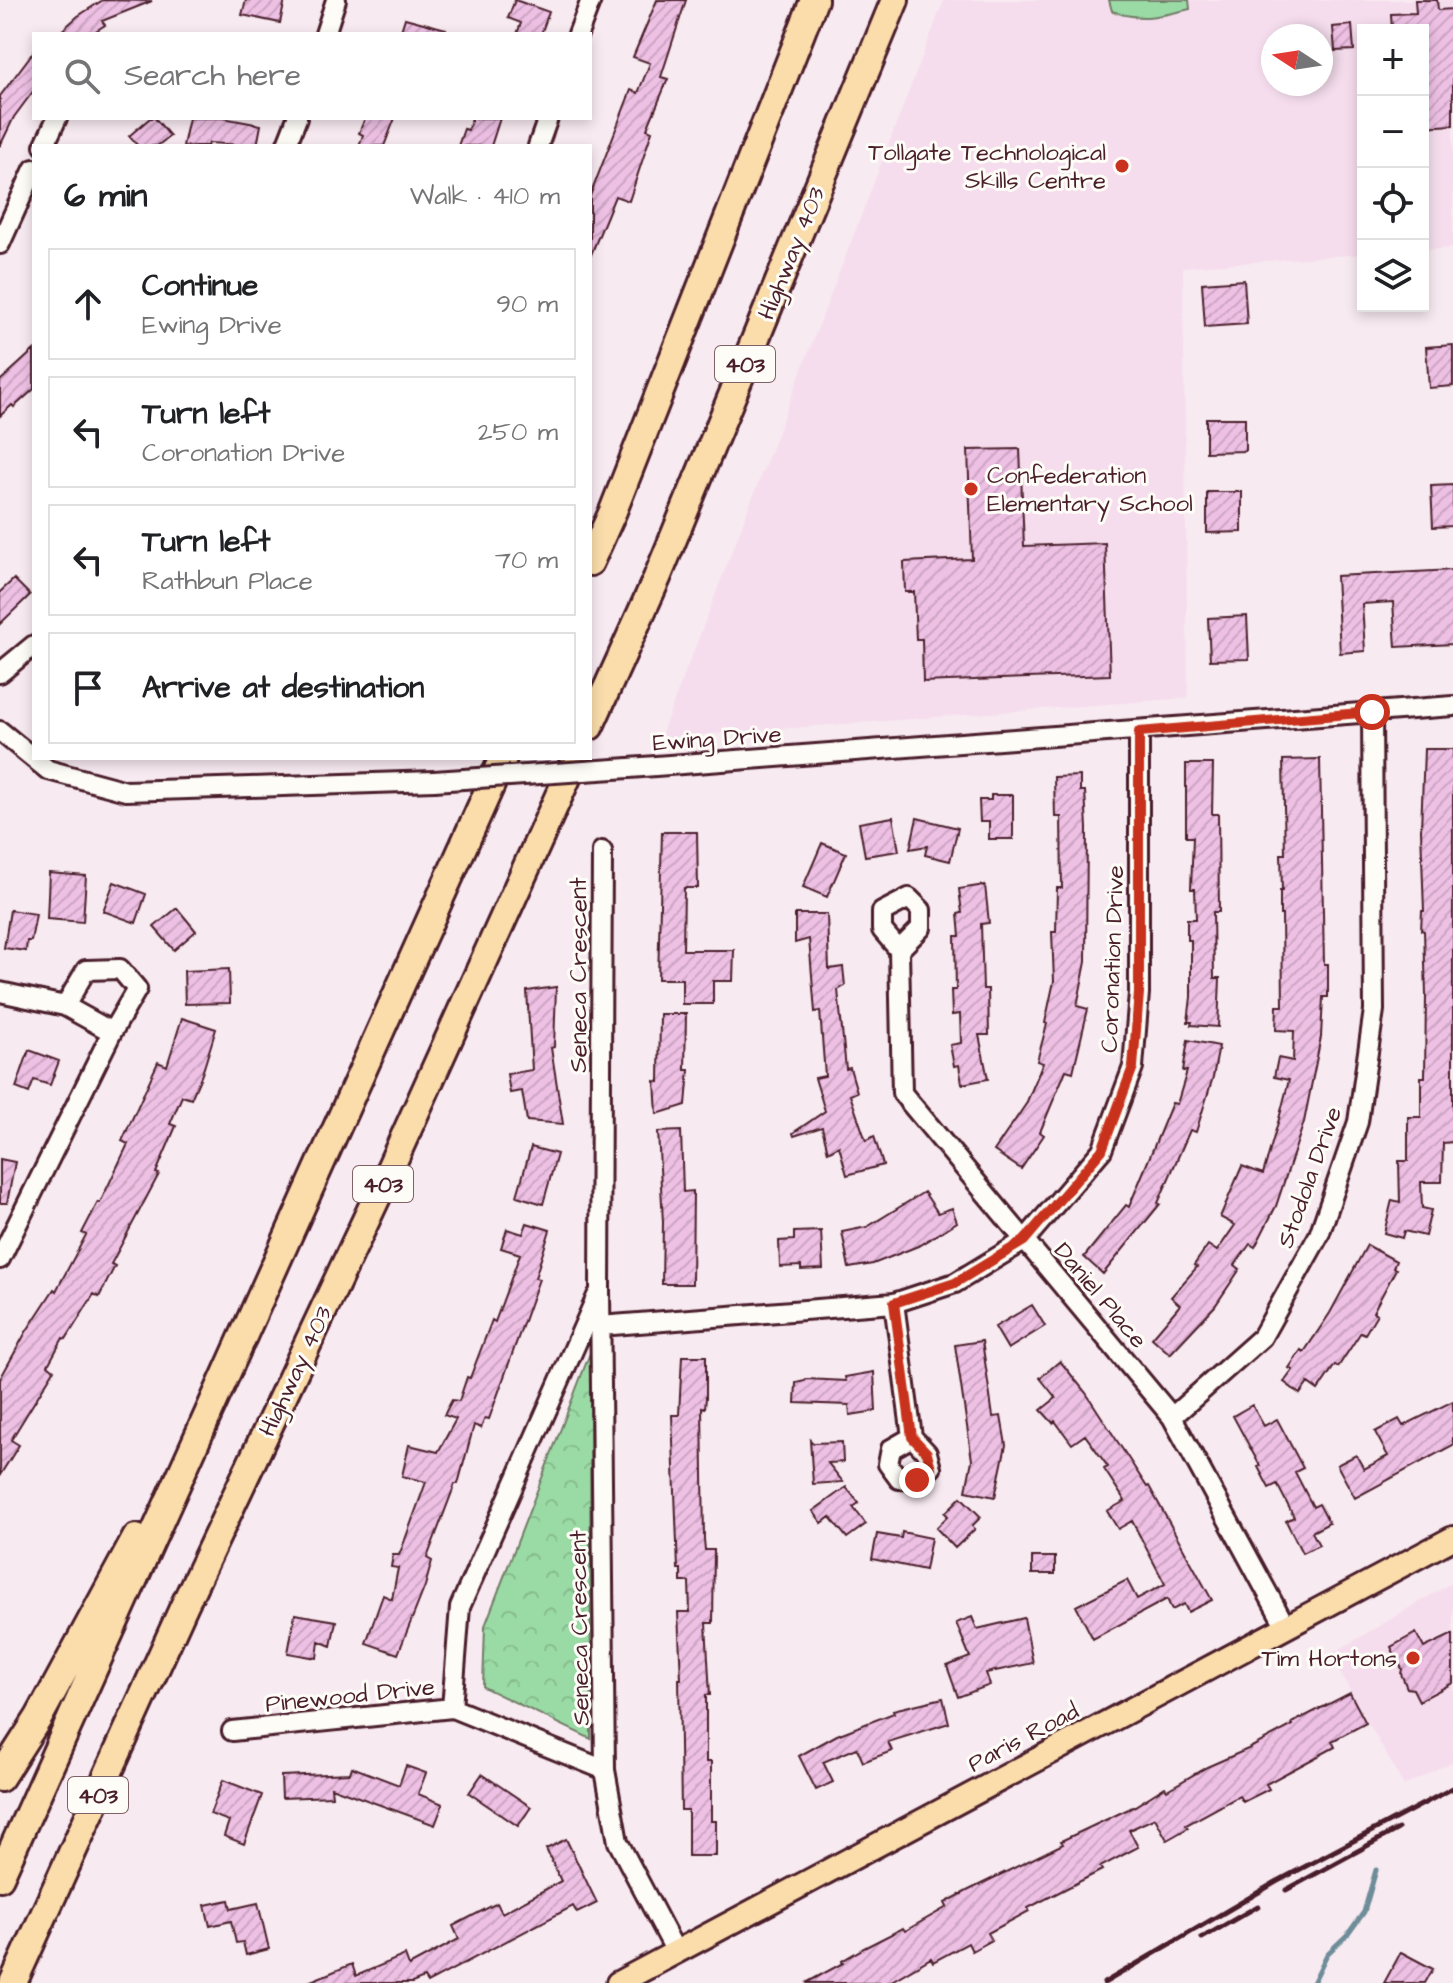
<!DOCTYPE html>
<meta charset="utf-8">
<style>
body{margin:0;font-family:"Architects Daughter",sans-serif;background:#f6f6f6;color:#202124}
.controls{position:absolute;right:24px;top:24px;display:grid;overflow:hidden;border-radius:0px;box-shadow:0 4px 12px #0003}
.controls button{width:72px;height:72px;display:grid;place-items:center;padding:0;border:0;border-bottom:2px solid #e0e0e0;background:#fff;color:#202124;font:40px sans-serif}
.compass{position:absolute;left:1261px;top:24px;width:72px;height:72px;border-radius:50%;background:#fff;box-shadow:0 4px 12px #0003;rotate:282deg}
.stop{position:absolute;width:24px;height:24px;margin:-18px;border:6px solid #c8321e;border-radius:50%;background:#fff}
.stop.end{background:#c8321e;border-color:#fff;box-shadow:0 2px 8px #0008}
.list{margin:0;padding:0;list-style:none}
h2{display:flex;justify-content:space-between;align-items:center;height:104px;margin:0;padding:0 32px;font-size:34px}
h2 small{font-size:26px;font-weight:400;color:#757577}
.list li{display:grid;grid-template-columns:52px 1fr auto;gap:24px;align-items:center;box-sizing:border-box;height:112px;margin:0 16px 16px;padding:0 16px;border:2px solid #e0e0e0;border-radius:0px}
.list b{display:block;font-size:30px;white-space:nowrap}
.list p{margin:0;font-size:26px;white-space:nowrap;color:#757577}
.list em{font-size:26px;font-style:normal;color:#757577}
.icon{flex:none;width:44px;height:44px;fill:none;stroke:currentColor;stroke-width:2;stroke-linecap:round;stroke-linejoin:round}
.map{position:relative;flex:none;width:1453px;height:1983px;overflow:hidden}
.search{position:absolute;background:#fff;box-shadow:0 4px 12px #0003;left:32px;top:32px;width:560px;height:88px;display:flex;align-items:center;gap:20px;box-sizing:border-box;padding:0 28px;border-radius:0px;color:#757577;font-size:30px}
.panel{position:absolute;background:#fff;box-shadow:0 4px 12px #0003;left:32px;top:144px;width:560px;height:616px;border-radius:0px}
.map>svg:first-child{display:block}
</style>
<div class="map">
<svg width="1453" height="1983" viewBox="0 0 1453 1983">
<defs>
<pattern id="forest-crowns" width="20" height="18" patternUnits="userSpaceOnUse" patternTransform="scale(2)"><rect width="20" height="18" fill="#9adba5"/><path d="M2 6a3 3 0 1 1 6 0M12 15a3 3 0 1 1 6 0" fill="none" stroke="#86bc8e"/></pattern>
<pattern id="building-hatch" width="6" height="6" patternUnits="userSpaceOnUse" patternTransform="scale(2)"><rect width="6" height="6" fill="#edc0e4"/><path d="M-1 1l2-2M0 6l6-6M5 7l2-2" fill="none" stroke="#cda5c4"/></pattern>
</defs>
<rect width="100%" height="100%" fill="#f8eaf1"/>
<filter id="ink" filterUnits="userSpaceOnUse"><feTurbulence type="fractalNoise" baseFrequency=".0125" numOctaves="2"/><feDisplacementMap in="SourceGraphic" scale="16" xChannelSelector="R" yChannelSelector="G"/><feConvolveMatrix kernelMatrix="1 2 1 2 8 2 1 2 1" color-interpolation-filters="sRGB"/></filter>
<g filter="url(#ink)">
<!-- built -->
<path fill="#f5dded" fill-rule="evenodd" d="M944 0H1453V248L1423 250V30H1363V254L1183 267 1188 698 660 738ZM1273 36H1321V84H1273Z
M1453 1582V1761L1404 1786 1330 1655Z"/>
<!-- forest -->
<path fill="url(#forest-crowns)" stroke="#727d68" stroke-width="2" d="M590 1353 591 1739 483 1687 485 1626Z"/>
<!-- pitch -->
<path fill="#9adba5" stroke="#727d68" stroke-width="2" d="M1109 0H1189L1190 9C1160 16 1142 22 1112 11Z"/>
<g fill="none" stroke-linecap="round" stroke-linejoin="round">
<!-- stream -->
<path stroke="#6e8d99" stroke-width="5" d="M1313 1983 1327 1954 1348 1934 1364 1912 1376 1870"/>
</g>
<!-- building -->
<path fill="url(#building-hatch)" stroke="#4a1f2b" stroke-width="2" d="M103 0 152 1 102 21 105 25 91 34H58L78 16Z
M246 0H285L280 23 242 15Z
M515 0 549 12 541 34H517L521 23 508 18Z
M657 0H686L661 77 668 79 647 129 652 131 629 201 615 196 590 257V196L631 90 638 93 650 63 633 57Z
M1415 0H1437L1438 10 1453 9V125L1423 127V30H1392L1391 14 1416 13Z
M405 18 446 29 445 34H400Z
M1352 25 1354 50 1335 51 1333 27Z
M34 51V90L14 117 0 146V96Z
M150 118H155L170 136 157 146H138L129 136Z
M189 118H223L261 125 257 146 209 143 208 146H183Z
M365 118H395L384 146H359L363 135 359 133Z
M472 118H500L491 146H458L464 129 468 130Z
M1244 280 1247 324 1205 327 1202 283Z
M1453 345V386L1429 388 1426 347Z
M34 350V389L14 407 12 405 0 416V381Z
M1206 418H1245V451L1206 452Z
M1020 449 1024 546 1105 543 1110 675 923 682 922 639H916L914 592H905L904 562 972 559 968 450Z
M1453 485V526L1433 527 1431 486Z
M1207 492H1242V532L1207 533Z
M1453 570V644L1396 647 1393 602 1362 604 1365 651 1340 653 1336 576Z
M14 579 30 595 0 624V592Z
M1247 616 1249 659 1210 660 1208 618Z
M1424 749H1453V1142L1443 1143 1442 1182H1421L1422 1208 1431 1210 1425 1236 1404 1231 1402 1238 1384 1233 1392 1200 1400 1202 1399 1161H1408V1117H1421V1077H1425L1426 995 1424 931 1421 930 1422 911H1424L1421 830Z
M1320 759 1324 964H1328V997H1323L1321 1037 1304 1122 1276 1206 1255 1247 1250 1244 1235 1265 1240 1269 1215 1306 1170 1354 1152 1338 1180 1305 1171 1297 1197 1267 1194 1265 1208 1245 1217 1251 1235 1225 1220 1217 1242 1166 1263 1174 1279 1119 1289 1080 1274 1077 1278 1058 1293 1061 1294 1031 1276 1030 1277 1006H1283L1282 915H1280V891H1282L1281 854H1285L1283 760Z
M1186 764H1213L1212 814H1218L1219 912H1213L1214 978H1220L1218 1027 1191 1025 1192 1022H1188L1191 997V940H1187V919H1196L1195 889H1191L1193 837H1186Z
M1080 776V791H1085L1087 828 1086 962 1077 1006 1088 1009 1073 1072 1066 1070 1040 1132 1044 1135 1021 1169 994 1151 1026 1104 1043 1063 1037 1061 1047 1024 1045 1023 1054 981 1052 932H1056L1057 888H1062L1061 817H1055L1054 777Z
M991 795H1013V839H989V822H980L979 800H991Z
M893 817 899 851 865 856 859 823Z
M917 818 958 828 950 861 925 855 927 846 910 849Z
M662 832H697L698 888H684L683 950H734L733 981H713V1004H682V979H658Z
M822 843 846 853 827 897 803 887Z
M49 873 86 876 83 922 47 919Z
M114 882 146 894 136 923 103 911Z
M985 885 989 923 981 924 983 989H988L989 1035H979L988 1079 962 1084 959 1065 954 1066 950 1045 961 1043 960 1014 952 1015 951 990H956L955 936H960L958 914 962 913 959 889Z
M177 908 196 931 174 950 154 927Z
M10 910 36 914 31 941H27L26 951 4 948Z
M795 914H827L829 969 843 967 845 986 838 990 846 1069 850 1068 857 1092 850 1095 866 1141 874 1136 883 1165 847 1175 839 1146 828 1152 822 1127 794 1136 793 1133 825 1111 815 1078 825 1076 820 1011 815 1012 809 939 795 943Z
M229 969 230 1003 185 1004 184 971Z
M556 987 554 1047 551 1048 563 1124 527 1121 522 1091 510 1093 507 1074 532 1070 527 991Z
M660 1014H686L685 1070H689L686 1105 657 1114 655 1081 659 1082Z
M182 1018 216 1029 202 1074 191 1099 182 1096 170 1124 176 1126 156 1173 159 1174 111 1264 115 1266 99 1297 94 1294 66 1339 63 1338 48 1365 54 1370 11 1440 19 1445 0 1475V1379L26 1332 54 1289 56 1291 86 1235 82 1233 98 1202 100 1203 128 1144 122 1141 158 1062 167 1066Z
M1188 1040 1219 1046 1213 1077 1196 1132 1190 1130 1158 1203 1160 1204 1103 1274 1084 1257 1126 1205 1129 1207 1172 1103 1177 1104 1187 1071H1183Z
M29 1050 59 1061 50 1085 34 1080 29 1093 16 1088Z
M681 1131 683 1192 693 1191 692 1284H662L663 1222 658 1132Z
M531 1147 557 1154 543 1204 517 1196Z
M0 1159 15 1162 7 1203H0Z
M924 1192 938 1213 952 1208 957 1222 918 1246 873 1264 849 1268 842 1232 867 1227Z
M527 1223 550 1230 535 1278 539 1279 489 1419 485 1418 481 1428 474 1425 458 1484H455L427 1558 432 1561 425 1586 398 1654 366 1643 383 1595 392 1599 398 1568 391 1567 393 1555H399L402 1548 426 1482 402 1476 409 1445 438 1452 456 1419 444 1415 452 1400 459 1401 467 1377 470 1378 492 1320 495 1322 520 1254 501 1248 507 1229 523 1234Z
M821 1231 823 1269 801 1270V1266L780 1267 779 1241 794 1240V1232Z
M1367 1245 1396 1261 1393 1268 1396 1269 1373 1312 1377 1314 1365 1334 1361 1332 1338 1367 1335 1365 1318 1390 1308 1383 1300 1394 1284 1382 1293 1370 1289 1368 1301 1350 1304 1352 1330 1313Z
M1032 1305 1045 1326 1008 1349 995 1327Z
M982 1341 993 1417 1001 1416 1006 1445 995 1497 966 1491 972 1460 955 1345Z
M682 1356H706V1398L705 1408 702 1407 704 1539 705 1550H714L713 1623H706L710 1695H706V1762H711V1821H716V1856H688V1810H681L679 1679H681L678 1612H690L689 1582H681V1569H678L672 1415H679Z
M1060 1361 1086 1393 1147 1487 1149 1486 1212 1600 1188 1612 1184 1604 1172 1610 1167 1599 1093 1639 1076 1606 1127 1580 1137 1599 1165 1584 1132 1521 1118 1529 1107 1511 1125 1501 1104 1469 1108 1467 1085 1435 1072 1444 1055 1421 1053 1423 1041 1410 1056 1398 1040 1378Z
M874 1372 876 1411 850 1415 849 1405 795 1403 796 1383 805 1381 806 1379 846 1381 845 1377Z
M1453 1401V1445L1355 1498 1337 1465 1356 1455 1364 1469 1388 1456 1375 1432 1399 1419 1403 1426Z
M1252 1405 1264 1426 1277 1419 1303 1468 1295 1472 1313 1507 1319 1504 1329 1523 1312 1532 1319 1545 1302 1553 1286 1521 1294 1517 1277 1484 1269 1488 1258 1467 1260 1466 1233 1416Z
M810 1440 813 1443 842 1442 843 1462 828 1463 843 1482 813 1484Z
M846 1487 859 1503 853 1507 866 1524 847 1538 830 1517 822 1523 813 1511Z
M961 1497 981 1517 972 1526 975 1529 955 1548 936 1528 948 1516 945 1513Z
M902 1532 931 1538 925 1570 872 1559 877 1534 901 1538Z
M1032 1557H1055V1574H1032Z
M295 1614 336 1621 331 1646 319 1641 317 1658 288 1653Z
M972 1617 977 1629 1024 1618 1033 1663 986 1673 990 1685 958 1697 947 1666 970 1657 956 1623Z
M1416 1633 1424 1648 1453 1634V1683L1419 1701 1413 1689 1407 1688 1401 1674 1402 1669 1391 1647Z
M1350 1693 1366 1723 1332 1741 1335 1747 1266 1784 1269 1789 1243 1802 1239 1796 1186 1825 1188 1828 1167 1840 1155 1818 1129 1830 1138 1847 1100 1867 1102 1870 1028 1908 1029 1911 988 1933 992 1940 972 1951 968 1943 933 1962 931 1958 888 1983H806L843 1963 842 1961 864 1948 903 1928 905 1931 947 1907 945 1903 967 1891 1063 1844 1061 1841 1135 1806 1165 1787 1167 1790 1207 1767 1248 1749 1293 1725 1292 1723Z
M943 1698 949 1723 888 1742 892 1751 863 1762 857 1748 823 1762 833 1782 816 1790 799 1756 837 1735 894 1713 893 1710Z
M406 1766 426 1773 418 1794 443 1804 435 1825 331 1787 332 1796 282 1798 281 1776 350 1773 352 1767 399 1785Z
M482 1774 531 1807 518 1826 469 1793Z
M223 1780 262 1795 244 1844 224 1836 229 1821 210 1814Z
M566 1839 597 1903 577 1913 573 1906 427 1983 424 1978 412 1983H306L352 1964 356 1976 405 1955 409 1966 459 1939 453 1926 497 1903 502 1913 561 1881 546 1849Z
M229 1900 231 1909 258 1903 269 1949 246 1955 243 1942 236 1943 231 1921 210 1926 205 1905Z
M1401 1952 1433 1969 1425 1983H1384Z"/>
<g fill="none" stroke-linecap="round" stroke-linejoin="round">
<!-- minor casing -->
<g stroke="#4a1f2b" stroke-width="24">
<path id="minor" d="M325 34 336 0
M578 34 591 0
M44 146 57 118
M286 146 297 118
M538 146 548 118
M0 244 34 169
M0 673 34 645
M0 731 48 770 126 791 434 781
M629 768 1453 706
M602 851 600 1290 605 1770 618 1842 675 1950
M899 950 921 928V910L909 898 882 912V930L899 950 902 1093 1172 1417 1286 1627
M0 992 65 1006 112 1032
M0 1259 112 1032 137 989 120 969 86 970 65 1006
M894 1303 912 1437 927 1453 931 1468 917 1480 899 1479 888 1464 891 1449 912 1437
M600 1326 894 1303 955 1283 1024 1241 1102 1150 1133 1067 1139 993V732
M1172 1417 1262 1337 1319 1235 1358 1122 1374 1010 1372 712
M452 1708 460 1607 597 1296
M232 1731 452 1708 605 1770"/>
</g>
<!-- major casing -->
<g stroke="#4a1f2b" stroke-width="28">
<path id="major" d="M618 1983 1453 1538"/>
</g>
<!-- highway casing -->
<g stroke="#4a1f2b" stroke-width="32">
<path id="highway" d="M590 562 613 511 814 0
M590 726 657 578 895 0
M0 1778 39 1717 136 1538
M0 1877 503 758
M13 1983 184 1606 383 1184 576 758"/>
</g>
<!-- minor -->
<use href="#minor" stroke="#fdfcf7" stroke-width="18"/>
<!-- major -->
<use href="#major" stroke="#faddab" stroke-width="22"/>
<!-- highway -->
<use href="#highway" stroke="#faddab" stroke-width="26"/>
<!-- rail -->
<path stroke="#4a1f2b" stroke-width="5" d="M1286 1890 1398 1829
M1202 1938 1258 1906
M1104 1983 1276 1882 1453 1788"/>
<!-- minor-bridge casing -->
<g stroke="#4a1f2b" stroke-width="24" stroke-linecap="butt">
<path id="minor-bridge" d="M434 781 629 768"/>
</g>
<!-- minor-bridge -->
<use href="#minor-bridge" stroke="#fdfcf7" stroke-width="18"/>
</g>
</g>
<g fill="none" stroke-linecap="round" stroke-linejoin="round" filter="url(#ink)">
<!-- route -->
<path stroke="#c8321e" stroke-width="10" d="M917 1480 931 1468 927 1453 912 1437 894 1303 955 1283 1024 1241 1102 1150 1133 1067 1139 993V732L1372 712"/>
</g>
<!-- markers -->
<g fill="#c8321e" stroke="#fdfcf7" stroke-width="3">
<circle cx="1122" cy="166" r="8"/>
<circle cx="971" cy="489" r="8"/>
<circle cx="1413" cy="1658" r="8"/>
</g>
<g text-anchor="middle" stroke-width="6" stroke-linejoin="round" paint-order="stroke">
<!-- shield labels -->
<g fill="#fdfcf7" stroke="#806168" stroke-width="2">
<rect x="715" y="346" width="60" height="36" rx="6"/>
<rect x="353" y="1166" width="60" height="36" rx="6"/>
<rect x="68" y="1777" width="60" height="36" rx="6"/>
</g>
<g font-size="22" font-weight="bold" fill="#4a1f2b">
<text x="745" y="372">403</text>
<text x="383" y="1192">403</text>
<text x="98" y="1803">403</text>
</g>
<!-- poi labels -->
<g font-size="24" fill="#4a1f2b" stroke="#fdfcf7" text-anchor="end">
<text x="1106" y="160">Tollgate Technological<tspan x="1106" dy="28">Skills Centre</tspan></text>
<text x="987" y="483" text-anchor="start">Confederation<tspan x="987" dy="28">Elementary School</tspan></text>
<text x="1397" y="1666">Tim Hortons</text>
</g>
<!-- street labels -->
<g font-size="24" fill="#4a1f2b" stroke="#fdfcf7">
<text transform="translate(791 253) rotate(-68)" y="8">Highway 403</text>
<text transform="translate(717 738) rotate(-4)" y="8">Ewing Drive</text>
<text transform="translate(1112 959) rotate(-88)" y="8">Coronation Drive</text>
<text transform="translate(578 975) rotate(-90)" y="8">Seneca Crescent</text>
<text transform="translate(1309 1177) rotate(-70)" y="8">Stodola Drive</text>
<text transform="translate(1101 1295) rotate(50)" y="8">Daniel Place</text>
<text transform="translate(295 1371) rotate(-65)" y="8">Highway 403</text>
<text transform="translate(579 1628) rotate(-91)" y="8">Seneca Crescent</text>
<text transform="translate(350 1695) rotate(-6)" y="8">Pinewood Drive</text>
<text transform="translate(1023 1737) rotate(-28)" y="8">Paris Road</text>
</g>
</g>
</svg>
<div class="controls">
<button>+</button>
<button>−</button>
<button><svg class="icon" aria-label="locate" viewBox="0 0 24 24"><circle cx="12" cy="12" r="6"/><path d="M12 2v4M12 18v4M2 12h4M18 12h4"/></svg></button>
<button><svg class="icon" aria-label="layers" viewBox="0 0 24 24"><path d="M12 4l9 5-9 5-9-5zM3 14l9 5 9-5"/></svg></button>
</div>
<svg class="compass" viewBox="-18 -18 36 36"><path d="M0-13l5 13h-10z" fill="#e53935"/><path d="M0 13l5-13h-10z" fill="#757577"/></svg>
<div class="stop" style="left:1372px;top:712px"></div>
<div class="stop end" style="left:917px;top:1480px"></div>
<div class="search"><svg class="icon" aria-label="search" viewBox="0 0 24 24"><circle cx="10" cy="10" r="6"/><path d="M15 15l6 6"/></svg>Search here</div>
<section class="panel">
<h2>6 min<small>Walk · 410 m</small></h2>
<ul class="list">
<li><svg class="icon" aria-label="ahead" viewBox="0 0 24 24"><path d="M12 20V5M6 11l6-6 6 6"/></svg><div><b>Continue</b><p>Ewing Drive</p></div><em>90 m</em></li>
<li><svg class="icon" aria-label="left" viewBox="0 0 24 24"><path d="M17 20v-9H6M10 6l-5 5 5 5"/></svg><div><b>Turn left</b><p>Coronation Drive</p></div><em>250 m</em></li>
<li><svg class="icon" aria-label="left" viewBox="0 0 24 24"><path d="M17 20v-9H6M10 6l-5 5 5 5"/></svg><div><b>Turn left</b><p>Rathbun Place</p></div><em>70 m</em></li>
<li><svg class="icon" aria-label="arrive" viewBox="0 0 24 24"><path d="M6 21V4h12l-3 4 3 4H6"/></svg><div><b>Arrive at destination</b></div></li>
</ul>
</section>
</div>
